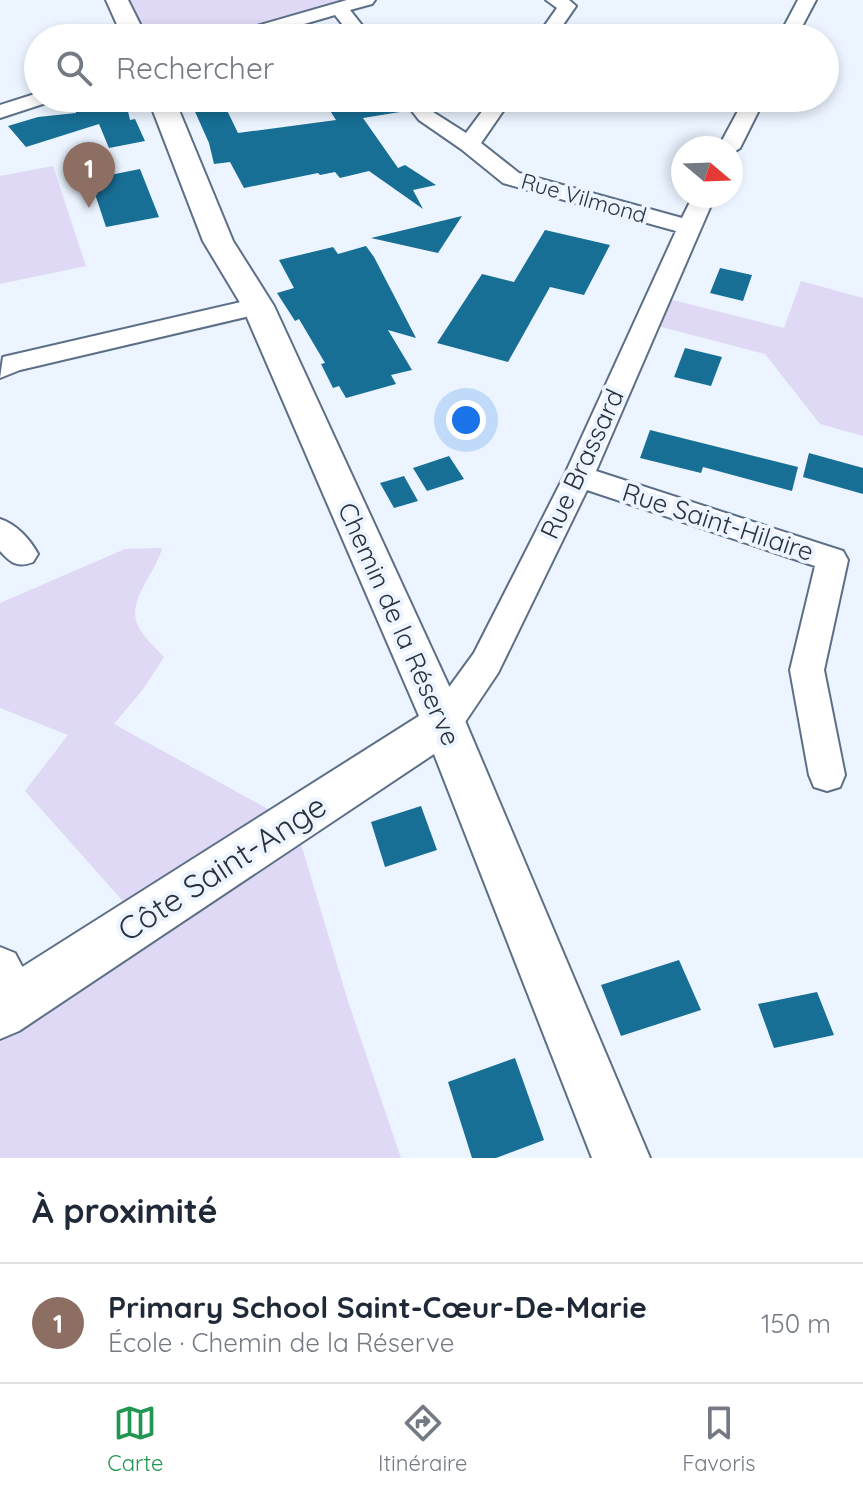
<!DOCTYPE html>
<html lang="fr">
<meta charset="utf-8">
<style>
body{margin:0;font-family:Quicksand,sans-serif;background:#f6f6f7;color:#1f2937}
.compass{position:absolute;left:671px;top:136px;width:72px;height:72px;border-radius:50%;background:#fff;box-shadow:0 4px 12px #0003;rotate:109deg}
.you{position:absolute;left:466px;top:420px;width:28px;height:28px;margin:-20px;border:6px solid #fff;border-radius:50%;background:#1a73e8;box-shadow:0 0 0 12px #1a73e833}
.badge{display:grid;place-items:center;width:52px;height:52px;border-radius:50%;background:#229650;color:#fff;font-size:26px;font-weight:700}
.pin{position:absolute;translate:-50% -66px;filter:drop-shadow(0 2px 4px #0008)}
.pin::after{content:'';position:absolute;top:42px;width:28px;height:24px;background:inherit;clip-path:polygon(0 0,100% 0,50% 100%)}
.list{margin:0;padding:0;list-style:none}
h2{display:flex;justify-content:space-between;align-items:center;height:104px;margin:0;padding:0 32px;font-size:34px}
h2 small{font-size:26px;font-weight:400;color:#747a83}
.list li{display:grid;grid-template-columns:52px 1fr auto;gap:24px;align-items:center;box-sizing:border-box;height:120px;padding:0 32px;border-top:2px solid #e0e1e3}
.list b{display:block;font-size:30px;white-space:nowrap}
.list p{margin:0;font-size:26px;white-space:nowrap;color:#747a83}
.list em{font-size:26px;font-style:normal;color:#747a83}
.icon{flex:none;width:44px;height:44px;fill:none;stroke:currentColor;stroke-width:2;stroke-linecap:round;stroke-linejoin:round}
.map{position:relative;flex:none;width:863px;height:1158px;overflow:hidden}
.search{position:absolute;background:#fff;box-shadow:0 4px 12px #0003;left:24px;right:24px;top:24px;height:88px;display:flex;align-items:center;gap:20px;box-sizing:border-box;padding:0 28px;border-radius:44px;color:#747a83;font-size:30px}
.sheet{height:224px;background:#fff}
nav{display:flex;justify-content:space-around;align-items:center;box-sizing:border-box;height:112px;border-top:2px solid #e0e1e3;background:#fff;font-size:22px;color:#747a83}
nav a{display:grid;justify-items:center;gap:4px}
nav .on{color:#229650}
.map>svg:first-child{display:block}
</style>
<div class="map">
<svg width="863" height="1158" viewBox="0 0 863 1158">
<rect width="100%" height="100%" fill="#ebf4ff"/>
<!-- green -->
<path fill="#dfd9f5" d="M120 0H366L236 38H136Z
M53 166 86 266 0 284V176Z
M801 281 863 298V436L820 424 765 354 646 323 657 296 784 328Z
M162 548C156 573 126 600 138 626 143 637 156 648 164 657L144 688 114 724 295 824 348 1001 401 1158H0V1024L145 926 25 791 68 735 0 708V603L125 549Z"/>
<!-- building -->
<path fill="#186f96" d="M74 98H125L130 120 135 119 145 141 109 148 99 124 26 147 8 126 38 117 76 113Z
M322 98H399L406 111 363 118 398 168 405 165 436 185 413 190 423 209 369 171 340 178 335 172 320 175 318 173 244 188 230 162 214 164 209 143 192 105 222 100 238 133 336 120Z
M140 169 159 217 106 227 90 179Z
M462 216 438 253 371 238Z
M545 230 610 245 584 295 550 287 508 362 437 343 482 274 514 282Z
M366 246 374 257 416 338 388 330 412 370 391 375 396 384 346 398 339 386 333 388 321 364 325 363 299 319 295 321 277 293 294 288 279 260 333 247 338 254Z
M720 268 752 275 743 301 710 293Z
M685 348 722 357 711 386 674 377Z
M650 430 798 467 792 491 703 467 701 473 640 458Z
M809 453 863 468V494L803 477Z
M449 456 464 479 427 491 413 468Z
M404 476 418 501 394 508 380 483Z
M421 806 437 850 385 867 371 822Z
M679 960 701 1010 621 1036 601 985Z
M817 992 834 1035 774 1048 758 1004Z
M515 1058 544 1140 496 1158H472L448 1082Z"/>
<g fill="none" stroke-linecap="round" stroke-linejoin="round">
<!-- minor casing -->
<g stroke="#5c6f87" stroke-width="4">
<path id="minor" d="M347 0H375L372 4 350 10 372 38H353L335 15 256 38H227L229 34Z
M546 0H569L576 6 554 38H536L557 8Z
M798 0H816L796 38H778Z
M38 93V98H52L49 102 0 118V105Z
M402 98H423L433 112 466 133 492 98H512L481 143 519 173 682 218 693 196H715L596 471 843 551 848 560 824 670 845 775 840 787 827 791 814 787 809 775 790 670 815 566 587 490 498 673 457 734 444 738 431 734 426 723 431 712 474 653 564 476 676 231 503 183 461 149 419 120Z
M745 98H765L740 148 731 154V148H718Z
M258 298 267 300 271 306 267 312 20 370 0 378 3 357Z
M0 519C16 524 30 539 38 554L33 562C17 568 11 563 0 551Z
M0 947 15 953 40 1000 34 1015 19 1021 4 1015 0 1008Z"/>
</g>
<!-- tertiary casing -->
<g stroke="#5c6f87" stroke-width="4">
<path id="tertiary" d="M106 0H128L147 38H123Z
M148 98H174L233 241 274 306 466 723 650 1158H592L434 754 19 1031 0 1039V981L419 716 242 306 203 241Z"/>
</g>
<!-- minor -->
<use href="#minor" fill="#fff" fill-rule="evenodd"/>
<!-- tertiary -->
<use href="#tertiary" fill="#fff" fill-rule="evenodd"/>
</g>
<g text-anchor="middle" stroke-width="8" stroke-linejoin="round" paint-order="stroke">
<!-- far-street labels -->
<g font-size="22" fill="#29313b" stroke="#ebf4ff">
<text transform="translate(584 198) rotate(16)" y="8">Rue Vilmond</text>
</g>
<!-- street labels -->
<g font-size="26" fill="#29313b" stroke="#ebf4ff">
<text transform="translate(582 464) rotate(-65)" y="9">Rue Brassard</text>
<text transform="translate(718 522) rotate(18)" y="9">Rue Saint-Hilaire</text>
<text transform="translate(399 624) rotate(66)" y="9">Chemin de la Réserve</text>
</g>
<!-- near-street labels -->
<g font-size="32" fill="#29313b" stroke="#ebf4ff">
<text transform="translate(222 868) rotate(-33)" y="11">Côte Saint-Ange</text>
</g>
</g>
</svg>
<svg class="compass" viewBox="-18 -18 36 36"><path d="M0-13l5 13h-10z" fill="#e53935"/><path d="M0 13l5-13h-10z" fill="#747a83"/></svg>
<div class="you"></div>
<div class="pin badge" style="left:89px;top:208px;background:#8d6e63">1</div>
<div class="search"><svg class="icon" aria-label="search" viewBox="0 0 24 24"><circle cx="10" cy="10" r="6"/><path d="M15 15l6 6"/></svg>Rechercher</div>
</div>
<section class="sheet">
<h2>À proximité<small></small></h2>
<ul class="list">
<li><span class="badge" style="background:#8d6e63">1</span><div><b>Primary School Saint-Cœur-De-Marie</b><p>École · Chemin de la Réserve</p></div><em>150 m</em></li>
</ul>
</section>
<nav>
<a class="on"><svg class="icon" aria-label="map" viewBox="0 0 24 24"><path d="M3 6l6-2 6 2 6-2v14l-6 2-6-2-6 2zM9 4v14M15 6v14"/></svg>Carte</a>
<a><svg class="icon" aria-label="directions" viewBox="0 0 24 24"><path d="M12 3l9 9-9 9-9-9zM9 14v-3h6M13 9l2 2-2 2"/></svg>Itinéraire</a>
<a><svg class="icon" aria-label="saved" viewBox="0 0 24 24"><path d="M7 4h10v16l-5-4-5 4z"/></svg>Favoris</a>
</nav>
